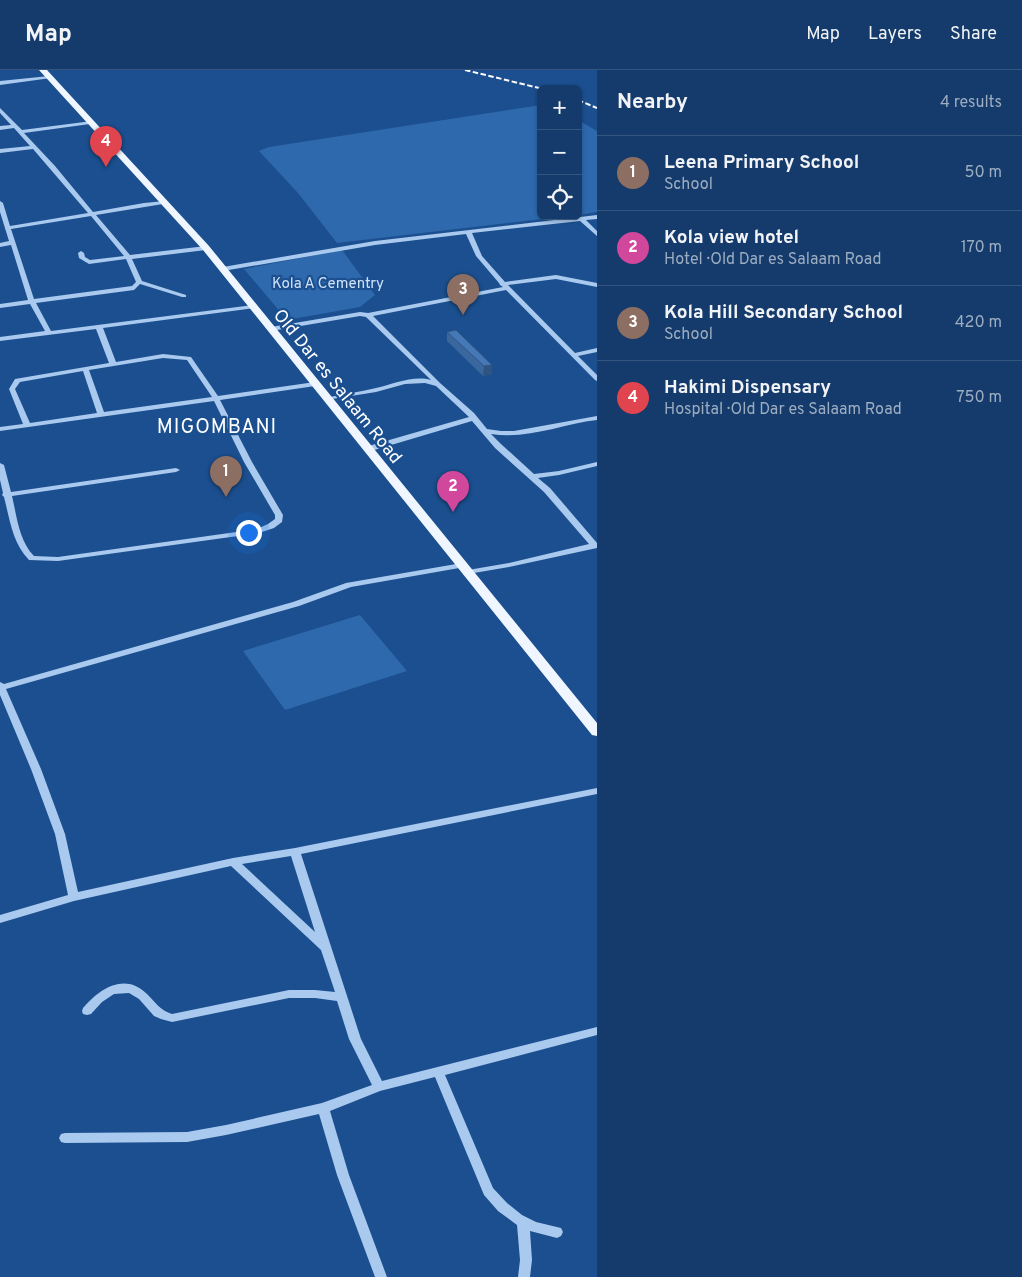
<!DOCTYPE html>
<meta charset="utf-8">
<style>
body{margin:0;font-family:Overpass,sans-serif;background:#214673;color:#f1f3f6}
.controls{position:absolute;right:15px;top:15px;display:grid;overflow:hidden;border-radius:8px;box-shadow:0 1px 4px #0004}
.controls button{width:45px;height:45px;display:grid;place-items:center;padding:0;border:0;border-bottom:1px solid #33557e;background:#143b6b;color:#f1f3f6;font:25px sans-serif}
.you{position:absolute;left:248px;top:462px;width:18px;height:18px;margin:-12px;border:4px solid #fff;border-radius:50%;background:#1a73e8;box-shadow:0 0 0 8px #1a73e833}
.badge{display:grid;place-items:center;width:32px;height:32px;border-radius:50%;background:#8c9099;color:#fff;font-size:16px;font-weight:700}
.pin{position:absolute;translate:-50% -41px;filter:drop-shadow(0 1px 2px #0008)}
.pin::after{content:'';position:absolute;top:26px;width:18px;height:15px;background:inherit;clip-path:polygon(0 0,100% 0,50% 100%)}
.list{margin:0;padding:0;list-style:none}
h2{display:flex;justify-content:space-between;align-items:center;height:65px;margin:0;padding:0 20px;font-size:21px}
h2 small{font-size:16px;font-weight:400;color:#9dadc1}
.list li{display:grid;grid-template-columns:32px 1fr auto;gap:15px;align-items:center;box-sizing:border-box;height:75px;padding:0 20px;border-top:1px solid #33557e}
.list b{display:block;font-size:19px;white-space:nowrap}
.list p{margin:0;font-size:16px;white-space:nowrap;color:#9dadc1}
.list em{font-size:16px;font-style:normal;color:#9dadc1}
.icon{flex:none;width:28px;height:28px;fill:none;stroke:currentColor;stroke-width:2;stroke-linecap:round;stroke-linejoin:round}
.map{position:relative;flex:none;width:597px;height:1207px;overflow:hidden}
header{display:flex;align-items:center;gap:30px;box-sizing:border-box;height:70px;padding:0 25px;background:#143b6b;border-bottom:1px solid #33557e}
header strong{font-size:24px}
nav{display:flex;gap:28px;margin-inline-start:auto;font-size:18px}
main{display:flex}
aside{flex:1;background:#143b6b}
.map>svg:first-child{display:block}
</style>
<header>
<strong>Map</strong>
<nav><a>Map</a><a>Layers</a><a>Share</a></nav>
</header>
<main>
<div class="map">
<svg width="597" height="1207" viewBox="0 0 597 1207">
<rect width="100%" height="100%" fill="#1b4f8f"/>
<!-- green -->
<path fill="#2e69ad" d="M541 35V146H568L337 173 298 123 259 81 269 77Z
M578 50 597 61V142L578 145Z
M342 180 375 225 360 237 287 250 244 199Z
M360 545 407 601 285 640 243 581Z"/>
<g fill="none" stroke-linecap="round" stroke-linejoin="round">
<!-- minor -->
<path fill="#a9c9ee" fill-rule="evenodd" d="M49 6 51 7V8L0 15V11Z
M0 38 22 60 92 51 93 52 90 54 24 63 55 96 93 142 144 133 165 131V133L163 134 96 145 130 185 206 176 209 178 206 180 132 189 142 211 186 225V227H182L140 214 134 220 36 233 51 261 253 235 255 236V238L103 258 116 292 163 284 191 287 218 326 315 312 318 314 315 316 220 330 252 392 283 445 282 452 274 458 259 463 58 491 29 490C12 472 10 450 4 427L2 425 3 423 0 410V393L4 395 11 422 176 398 180 400 176 402 12 426C17 447 19 471 34 486L58 487 257 459 268 454 275 449V445L244 392 214 331 0 361V357L23 354 9 319 15 309 109 293 96 259 0 271V267L45 261 30 234 0 238V234L28 230 11 175 0 177V173L9 171 0 142V131L3 133 10 156 88 143 33 79 0 83V79L30 76 14 58 0 60V56L11 55 0 43ZM91 146 124 186 90 190 85 187 84 183 81 181 78 183 79 188 89 194 126 189 136 212 132 216 34 229 11 159ZM163 288 187 290 212 327 104 342 89 300ZM83 301 97 343 30 353 15 319 20 312Z
M597 145V149L586 150 597 161V166L580 151 472 163 482 186 505 212 556 205 597 213V217L556 209 508 215 575 283 597 278V282L578 286 597 305V311L595 310 506 220 373 246 440 313 474 343 487 359 501 361H514L597 346V350C562 354 527 370 491 364L501 374 534 404 559 401 597 392V396L559 405 538 408 550 418 597 473V478L509 497 468 504H465L464 502 468 500 509 493 589 474 544 422 495 378 472 351 371 381H365V377L469 347 436 316 425 313 405 314 376 322 326 330V328C342 324 360 322 376 318 394 314 413 305 431 310L366 247 360 246 271 261 268 259 271 257 360 242 368 243 503 217 500 215 499 213 476 186 466 164 375 175 223 201 220 199 223 197 375 171Z
M462 493 466 495 465 497 351 517 299 536 6 619 41 699 65 764 78 822 233 788 295 778 597 718V724L301 784 361 969 382 1011 597 957V965L445 1005 493 1118 507 1133 522 1145 536 1152 561 1158 563 1162 561 1166 557 1168 530 1161 532 1190 530 1207H518L520 1190 517 1155 498 1141 484 1125 435 1007 380 1021 330 1041 349 1105 387 1207H375L337 1105 319 1044 226 1065 187 1072 65 1073 61 1072 59 1068 61 1064 65 1063 187 1062 226 1055 322 1033 372 1015 349 969 337 931 315 928H289L172 952 161 949 154 946 139 929 129 923 114 924 102 932 91 944 87 945 83 944 82 941 83 938C100 918 125 902 147 924 155 932 161 941 172 944L289 920H315L335 922 321 880 231 796 74 831 0 853V845L68 825 55 764 31 699 0 625V612L4 614 293 532 346 513ZM291 786 315 862 242 794Z"/>
<!-- major -->
<path fill="#f0f6ff" fill-rule="evenodd" d="M39 0H47L209 176 597 653V666L592 665 203 180Z"/>
<!-- rail -->
<path stroke="#fff" stroke-width="2" stroke-dasharray="5.5 2.5" stroke-linecap="butt" d="M465 0 543 19
M578 30 597 38"/>
</g>
<!-- wall -->
<path fill="#3a679d" d="M447 262 492 295V304L483 306 447 271Z"/>
<!-- shaded-wall -->
<path fill="#305480" d="M492 295V304L483 306 484 296Z"/>
<!-- building -->
<path fill="#4478b7" stroke="#305480" d="M456 260 492 295 484 296 447 262Z"/>
<g text-anchor="middle" stroke-width="4.5" stroke-linejoin="round" paint-order="stroke">
<!-- far-park labels -->
<g font-size="15" fill="#cfe3fa" stroke="#1b4f8f">
<text x="328" y="218">Kola A Cementry</text>
</g>
<!-- street labels -->
<g font-size="18" fill="#fff" stroke="#1b4f8f">
<text transform="translate(338 316) rotate(51)" y="6">Old Dar es Salaam Road</text>
</g>
<!-- quarter labels -->
<g font-size="20" letter-spacing="1" fill="#fff" stroke="#1b4f8f">
<text x="217" y="363">MIGOMBANI</text>
</g>
</g>
</svg>
<div class="controls">
<button>+</button>
<button>−</button>
<button><svg class="icon" aria-label="locate" viewBox="0 0 24 24"><circle cx="12" cy="12" r="6"/><path d="M12 2v4M12 18v4M2 12h4M18 12h4"/></svg></button>
</div>
<div class="you"></div>
<div class="pin badge" style="left:226px;top:427px;background:#8d6e63">1</div>
<div class="pin badge" style="left:453px;top:442px;background:#d1479c">2</div>
<div class="pin badge" style="left:463px;top:245px;background:#8d6e63">3</div>
<div class="pin badge" style="left:106px;top:97px;background:#e0444e">4</div>
</div>
<aside>
<h2>Nearby<small>4 results</small></h2>
<ul class="list">
<li><span class="badge" style="background:#8d6e63">1</span><div><b>Leena Primary School</b><p>School</p></div><em>50 m</em></li>
<li><span class="badge" style="background:#d1479c">2</span><div><b>Kola view hotel</b><p>Hotel · Old Dar es Salaam Road</p></div><em>170 m</em></li>
<li><span class="badge" style="background:#8d6e63">3</span><div><b>Kola Hill Secondary School</b><p>School</p></div><em>420 m</em></li>
<li><span class="badge" style="background:#e0444e">4</span><div><b>Hakimi Dispensary</b><p>Hospital · Old Dar es Salaam Road</p></div><em>750 m</em></li>
</ul>
</aside>
</main>
